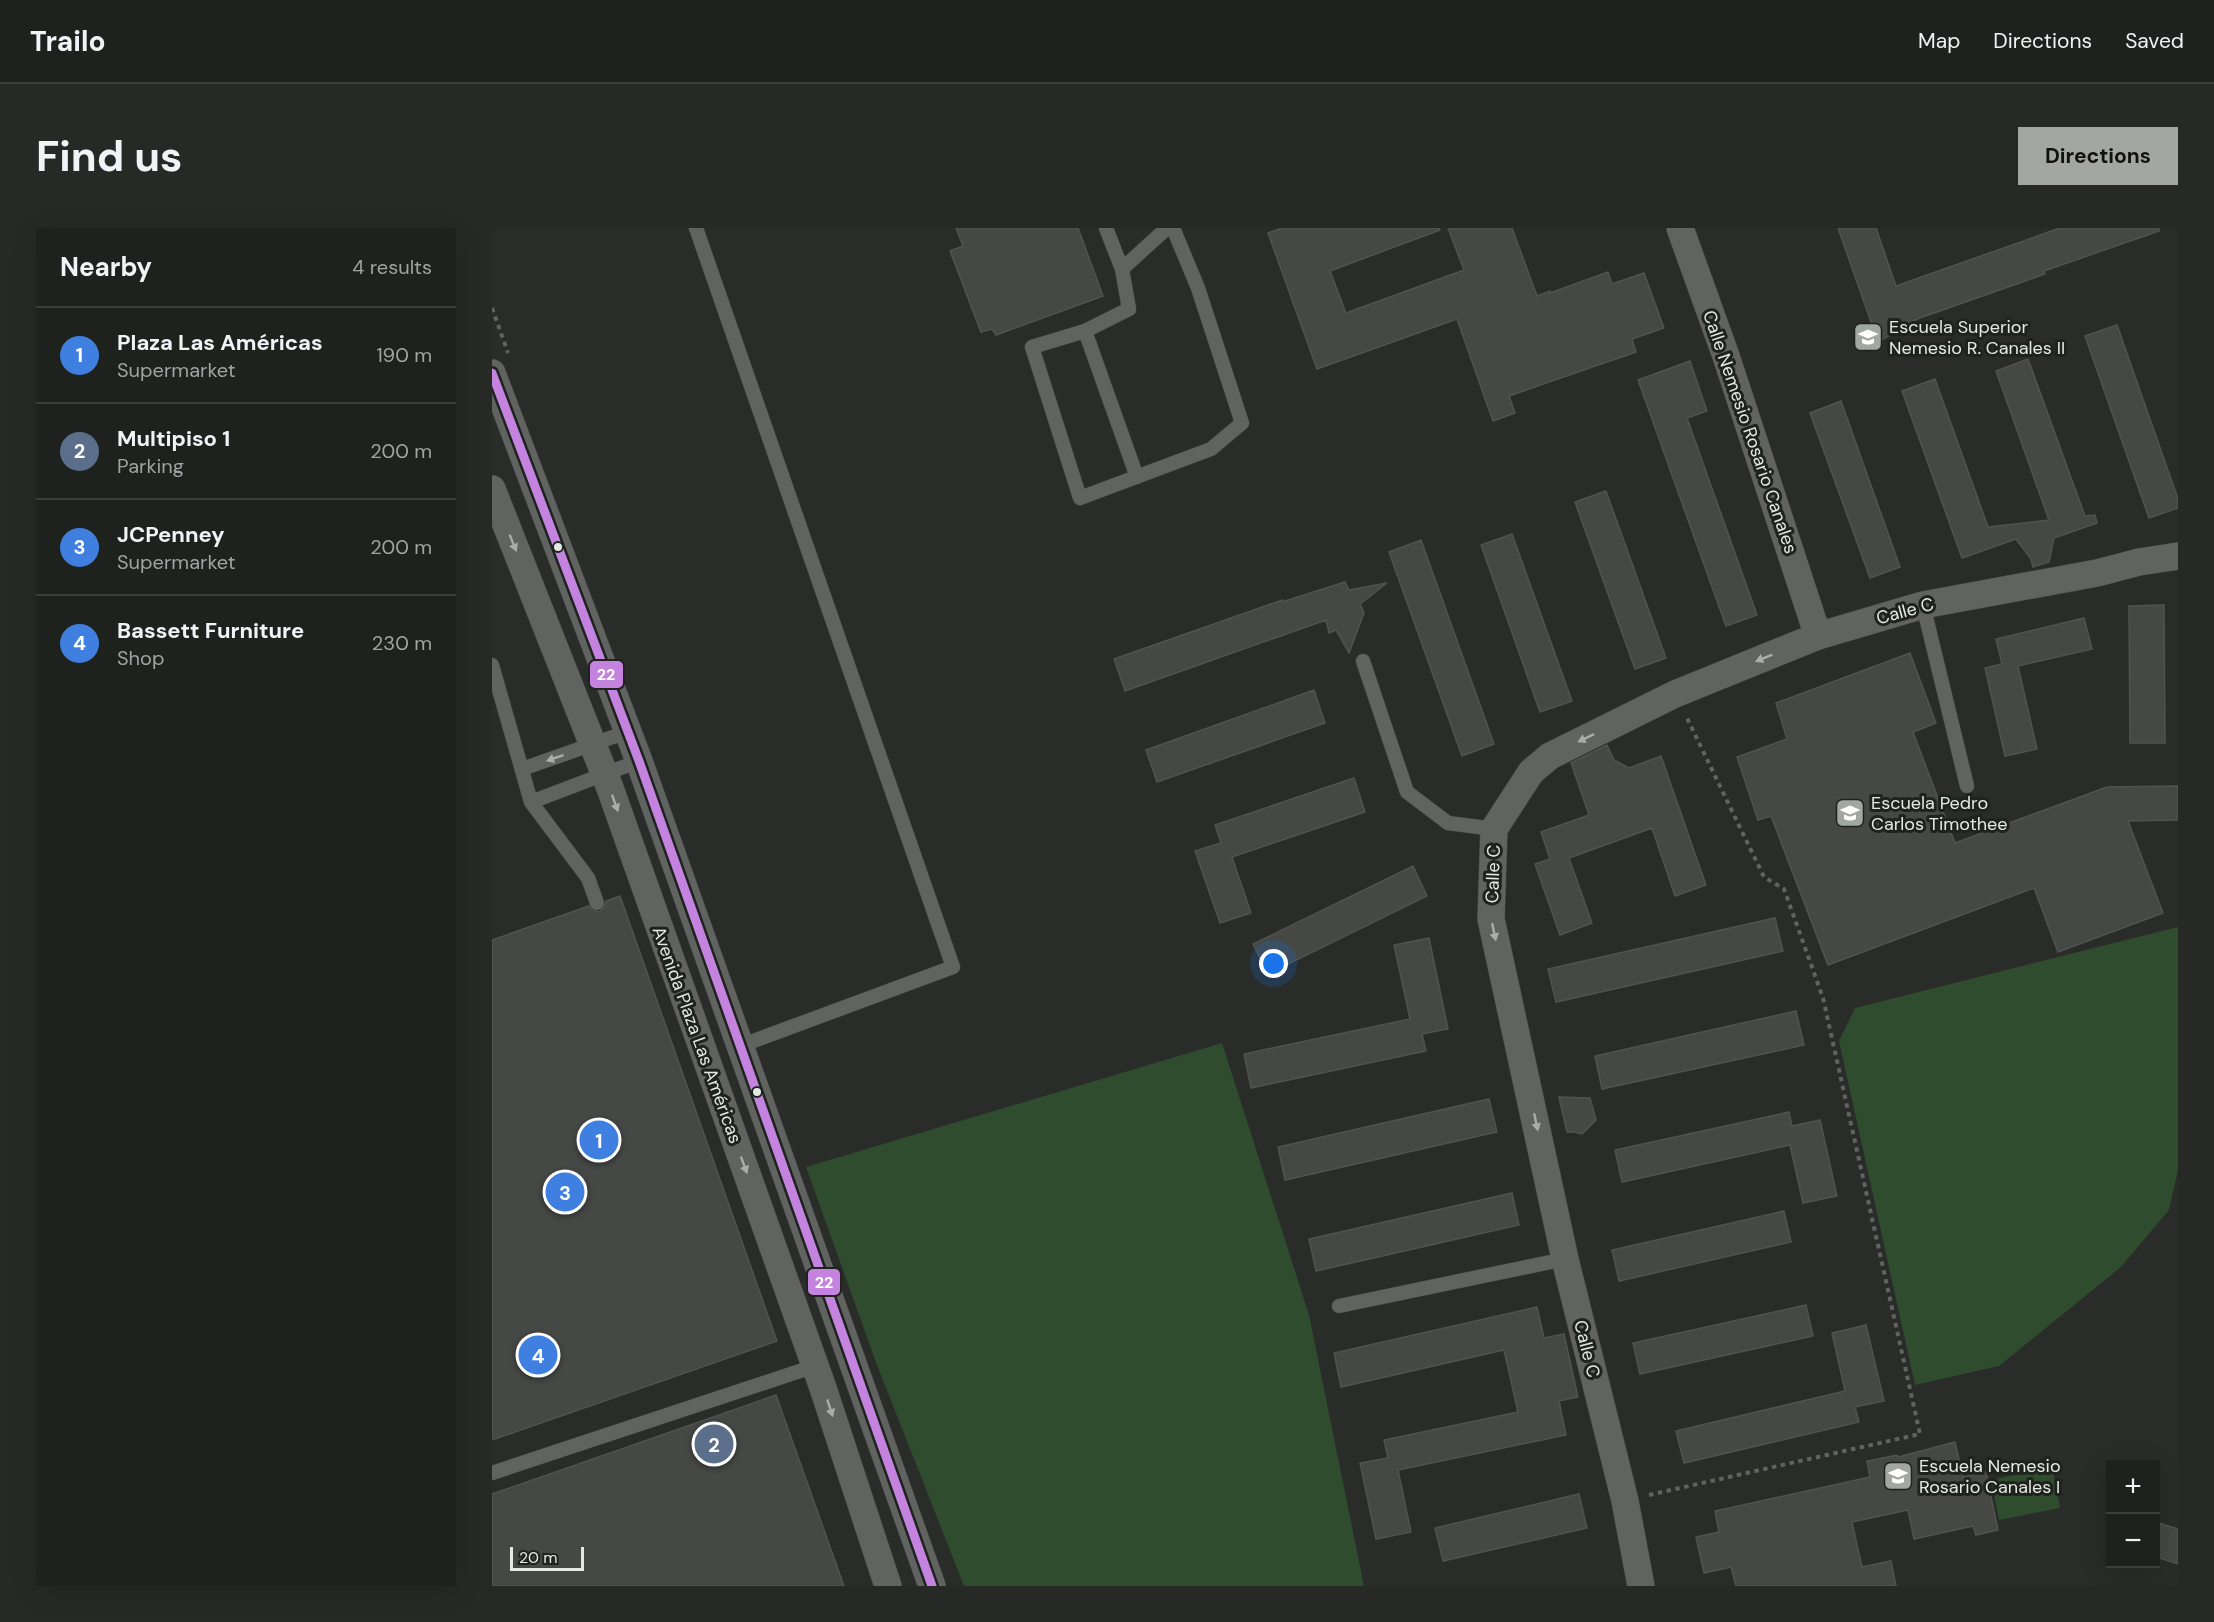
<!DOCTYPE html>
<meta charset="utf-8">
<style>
body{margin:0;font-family:"DM Sans",sans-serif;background:#272927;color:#f1f3f6}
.controls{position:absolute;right:18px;bottom:18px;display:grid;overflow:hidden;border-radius:0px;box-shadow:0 6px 24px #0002}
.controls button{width:54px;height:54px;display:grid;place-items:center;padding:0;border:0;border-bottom:2px solid #3c3e3c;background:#1f211e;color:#f1f3f6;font:30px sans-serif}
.scale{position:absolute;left:18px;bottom:15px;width:74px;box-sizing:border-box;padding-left:6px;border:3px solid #e5e9e5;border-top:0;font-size:16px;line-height:21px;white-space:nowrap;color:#e5e9e5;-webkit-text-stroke:4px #1e231e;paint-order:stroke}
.you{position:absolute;left:782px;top:736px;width:21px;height:21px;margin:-15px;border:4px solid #fff;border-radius:50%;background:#1a73e8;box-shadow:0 0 0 9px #1a73e833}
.badge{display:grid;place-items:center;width:39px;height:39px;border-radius:50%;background:#a3a7a3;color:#fff;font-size:20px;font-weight:700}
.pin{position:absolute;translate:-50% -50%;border:3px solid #fff;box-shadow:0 2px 6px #0006}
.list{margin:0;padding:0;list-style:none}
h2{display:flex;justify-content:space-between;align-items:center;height:78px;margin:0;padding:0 24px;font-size:26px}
h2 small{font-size:20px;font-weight:400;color:#a1a3a4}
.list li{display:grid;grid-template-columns:39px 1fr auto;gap:18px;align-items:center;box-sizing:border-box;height:96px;padding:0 24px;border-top:2px solid #3c3e3c}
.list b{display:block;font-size:22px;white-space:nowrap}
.list p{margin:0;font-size:20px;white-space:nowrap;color:#a1a3a4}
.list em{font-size:20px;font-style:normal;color:#a1a3a4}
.map{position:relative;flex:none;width:1686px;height:1358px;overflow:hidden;border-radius:0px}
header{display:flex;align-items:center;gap:36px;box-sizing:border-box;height:84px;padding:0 30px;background:#1f211e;border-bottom:2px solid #3c3e3c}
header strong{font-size:28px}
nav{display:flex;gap:33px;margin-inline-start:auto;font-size:21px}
.intro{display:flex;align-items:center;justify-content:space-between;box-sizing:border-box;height:144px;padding:0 36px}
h1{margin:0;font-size:42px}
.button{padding:15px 27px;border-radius:0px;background:#a3a7a3;color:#111;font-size:21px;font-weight:700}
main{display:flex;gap:36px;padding:0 36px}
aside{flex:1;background:#1f211e;border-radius:0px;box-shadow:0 6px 24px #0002}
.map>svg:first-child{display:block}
</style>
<header>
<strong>Trailo</strong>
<nav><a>Map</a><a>Directions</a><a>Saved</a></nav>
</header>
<div class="intro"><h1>Find us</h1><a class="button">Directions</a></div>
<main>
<aside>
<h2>Nearby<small>4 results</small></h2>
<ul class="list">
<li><span class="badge" style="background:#3f7fe0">1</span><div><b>Plaza Las Américas</b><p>Supermarket</p></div><em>190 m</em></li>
<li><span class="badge" style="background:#5c6f8a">2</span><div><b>Multipiso 1</b><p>Parking</p></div><em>200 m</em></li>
<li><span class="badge" style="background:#3f7fe0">3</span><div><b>JCPenney</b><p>Supermarket</p></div><em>200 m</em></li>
<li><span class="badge" style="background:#3f7fe0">4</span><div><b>Bassett Furniture</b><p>Shop</p></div><em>230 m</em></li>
</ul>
</aside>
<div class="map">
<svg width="1686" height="1358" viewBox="0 0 1686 1358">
<rect width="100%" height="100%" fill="#292c28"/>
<!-- green -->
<path fill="#2f4c2f" d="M1686 699V942L1677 982 1629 1039 1507 1138 1423 1157 1347 813 1363 780Z
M730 815 817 1087 872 1358H472L385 1137 314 939Z
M1560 1239 1568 1280 1507 1292 1499 1252Z"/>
<!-- building -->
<path fill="#454845" stroke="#515350" stroke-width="1.5" d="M464 0H586L611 68 504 107 500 101 489 104 458 23 471 18Z
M790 0H947L948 2 838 43 854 85 972 42 956 0H1020L1045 68 1058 63V65L1116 44 1120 56 1152 45 1172 100 1140 111 1144 124 1017 168 1023 185 1001 193 965 91 825 141 776 5Z
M1346 0H1384L1404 58 1568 0H1667V3L1552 43 1553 46 1425 91 1386 114Z
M1625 97 1686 271V280L1657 290 1593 108Z
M1536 131 1593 288 1603 287 1605 295 1562 310 1557 334 1541 339 1539 331 1524 311 1470 330 1410 163 1443 151 1496 299 1557 292 1504 143Z
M1198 133 1215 183 1195 190 1265 387 1234 398 1146 152Z
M1349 173 1408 339 1378 350 1318 185Z
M1114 263 1174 430 1143 441 1083 274Z
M1020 306 1080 473 1048 484 989 317Z
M929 312 1002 516 970 528 897 324Z
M853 354 857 362 895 355 868 376 872 385 857 425 844 402 837 405 834 392 633 463 622 431 790 372V374Z
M1672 377 1673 515H1638L1637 378Z
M1592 390 1600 421 1526 438 1545 521 1513 528 1493 440 1510 436 1504 411Z
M1418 425 1444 495 1421 504 1463 615 1615 559 1686 558V592L1636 593 1671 685 1566 724 1542 660 1336 737 1279 588 1266 592 1245 529 1295 511 1284 475Z
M822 462 833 495 665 554 654 522Z
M1115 517 1122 532 1137 540 1169 528 1214 657 1183 668 1160 600 1077 630 1100 695 1068 707 1043 636 1058 631 1049 604 1097 587 1079 535Z
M862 550 873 584 740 629 759 685 728 695 703 623 729 615 723 597Z
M921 638 935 668 776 746 761 716Z
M128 668 285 1113 0 1212V712L97 678 100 682 107 684 112 680 114 673Z
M1283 690 1291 723 1064 774 1056 741Z
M937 710 956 801 930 806 934 823 759 860 752 826 918 791 902 717Z
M1304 783 1312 817 1110 861 1103 828Z
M1067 869 1098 870 1104 892 1090 906 1082 904H1075Z
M997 871 1005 904 793 952 786 919Z
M1297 884 1300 898 1328 892 1345 968 1311 975 1298 917 1130 954 1123 922Z
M1020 965 1027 997 824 1043 817 1011Z
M1292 983 1299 1014 1127 1053 1120 1022Z
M1314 1077 1321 1108 1148 1146 1141 1115Z
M1045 1079 1052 1110 1072 1106 1086 1169 1067 1173 1074 1207 906 1242 919 1304 884 1311 868 1235 896 1230 892 1212 1026 1184 1012 1122 849 1159 842 1125Z
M1374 1097 1392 1173 1363 1179 1367 1194 1192 1235 1184 1203 1353 1163 1340 1105Z
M284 1167 352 1358H0V1266Z
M1463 1214 1471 1249 1494 1244 1506 1302 1484 1307 1481 1298 1422 1311 1416 1282 1360 1294 1370 1339 1399 1333 1404 1358H1244L1239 1339 1212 1345 1204 1309 1227 1304 1223 1283 1378 1249 1375 1233 1405 1227 1406 1229Z
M1087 1266 1095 1300 951 1333 943 1300Z
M1664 1294 1686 1301V1336L1664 1329Z"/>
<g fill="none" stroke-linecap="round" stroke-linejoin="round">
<!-- lane casing -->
<g stroke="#474947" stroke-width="15">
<path id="lane" d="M204 0 461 739 248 818
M614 0 630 41 675 0
M630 41 637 81 593 103 645 249
M593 103 540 119 588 270 719 221 750 195 706 60 681 0
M1431 377 1475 558
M871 433 915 564 956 595 1002 601
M0 437 39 574 96 650 105 675
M30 541 135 504
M39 574 147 533
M847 1078 1073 1031
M0 1245 323 1138"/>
</g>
<!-- street casing -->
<g stroke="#474947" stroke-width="28">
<path id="street" d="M1188 0 1234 128 1326 408
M0 145 147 533 440 1358
M0 261 118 560 331 1160 396 1358
M1149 1358 1133 1273 1073 1031 999 691 1002 601 1039 544 1058 528 1183 466 1326 408 1431 377 1605 345 1647 334 1686 328"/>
</g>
<!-- path -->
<path stroke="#616361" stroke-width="4" stroke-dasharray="4.5 4.5" stroke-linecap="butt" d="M0 80 16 125
M1157 1267 1428 1206 1331 770 1292 661 1272 649 1194 488"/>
<!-- lane -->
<use href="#lane" stroke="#616361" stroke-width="14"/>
<!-- street -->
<use href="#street" stroke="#616361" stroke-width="27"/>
<!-- bus-1 casing -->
<g stroke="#1e231e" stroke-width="14">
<path id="bus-1" d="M0 145 147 533 440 1358"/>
</g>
<!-- bus-1 -->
<use href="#bus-1" stroke="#c483df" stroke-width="9"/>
</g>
<!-- one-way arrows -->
<defs><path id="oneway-solid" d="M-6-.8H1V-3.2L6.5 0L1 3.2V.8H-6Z" transform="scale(1.5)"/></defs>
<g fill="#aaadaa">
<use href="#oneway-solid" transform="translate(21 315) rotate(68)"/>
<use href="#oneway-solid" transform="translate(1272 430) rotate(158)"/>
<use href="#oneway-solid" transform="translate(1094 510) rotate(154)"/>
<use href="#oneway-solid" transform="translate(63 530) rotate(161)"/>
<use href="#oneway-solid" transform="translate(123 575) rotate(70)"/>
<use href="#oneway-solid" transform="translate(1002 704) rotate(78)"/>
<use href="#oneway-solid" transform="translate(1044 894) rotate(78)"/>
<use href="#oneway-solid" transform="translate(252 937) rotate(70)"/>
<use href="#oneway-solid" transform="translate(338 1180) rotate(72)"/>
</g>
<!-- icons -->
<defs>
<g id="school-square" transform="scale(1.5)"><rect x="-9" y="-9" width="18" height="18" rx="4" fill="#a3a7a3" stroke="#1e231e"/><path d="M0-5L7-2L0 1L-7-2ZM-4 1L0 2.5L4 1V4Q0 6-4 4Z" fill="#fff"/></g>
</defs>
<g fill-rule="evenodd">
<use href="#school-square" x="1376" y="109"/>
<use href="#school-square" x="1358" y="585"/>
<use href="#school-square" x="1406" y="1248"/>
</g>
<!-- markers -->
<g fill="#e5e9e5" stroke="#1e231e" stroke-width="2">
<circle cx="66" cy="319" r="5"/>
<circle cx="265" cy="864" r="5"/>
</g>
<g text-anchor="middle" stroke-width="6" stroke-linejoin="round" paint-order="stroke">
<!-- poi labels -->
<g font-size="18" fill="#e5e9e5" stroke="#1e231e" text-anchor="start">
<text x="1397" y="105">Escuela Superior<tspan x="1397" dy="21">Nemesio R. Canales II</tspan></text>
<text x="1379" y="581">Escuela Pedro<tspan x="1379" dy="21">Carlos Timothee</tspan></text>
<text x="1427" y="1244">Escuela Nemesio<tspan x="1427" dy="21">Rosario Canales I</tspan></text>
</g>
<!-- street labels -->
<g font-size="18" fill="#e5e9e5" stroke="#1e231e">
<text transform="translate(1258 204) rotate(71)" y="6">Calle Nemesio Rosario Canales</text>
<text transform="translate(1413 383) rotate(-15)" y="6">Calle C</text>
<text transform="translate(1001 646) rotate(-88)" y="6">Calle C</text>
<text transform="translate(205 807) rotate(70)" y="6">Avenida Plaza Las Américas</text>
<text transform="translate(1095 1121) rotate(76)" y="6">Calle C</text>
</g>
</g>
<g stroke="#1e231e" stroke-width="2">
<rect x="97" y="432" width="35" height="29" rx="6" fill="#c483df"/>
<rect x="315" y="1040" width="34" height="28" rx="6" fill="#c483df"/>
</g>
<g font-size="16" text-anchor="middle" font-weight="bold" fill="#fff">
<text x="114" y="452">22</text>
<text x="332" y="1060">22</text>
</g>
</svg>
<div class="controls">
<button>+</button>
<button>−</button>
</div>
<div class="scale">20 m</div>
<div class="you"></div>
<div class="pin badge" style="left:107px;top:912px;background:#3f7fe0">1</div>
<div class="pin badge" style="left:222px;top:1216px;background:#5c6f8a">2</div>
<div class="pin badge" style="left:73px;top:964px;background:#3f7fe0">3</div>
<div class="pin badge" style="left:46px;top:1127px;background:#3f7fe0">4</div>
</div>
</main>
